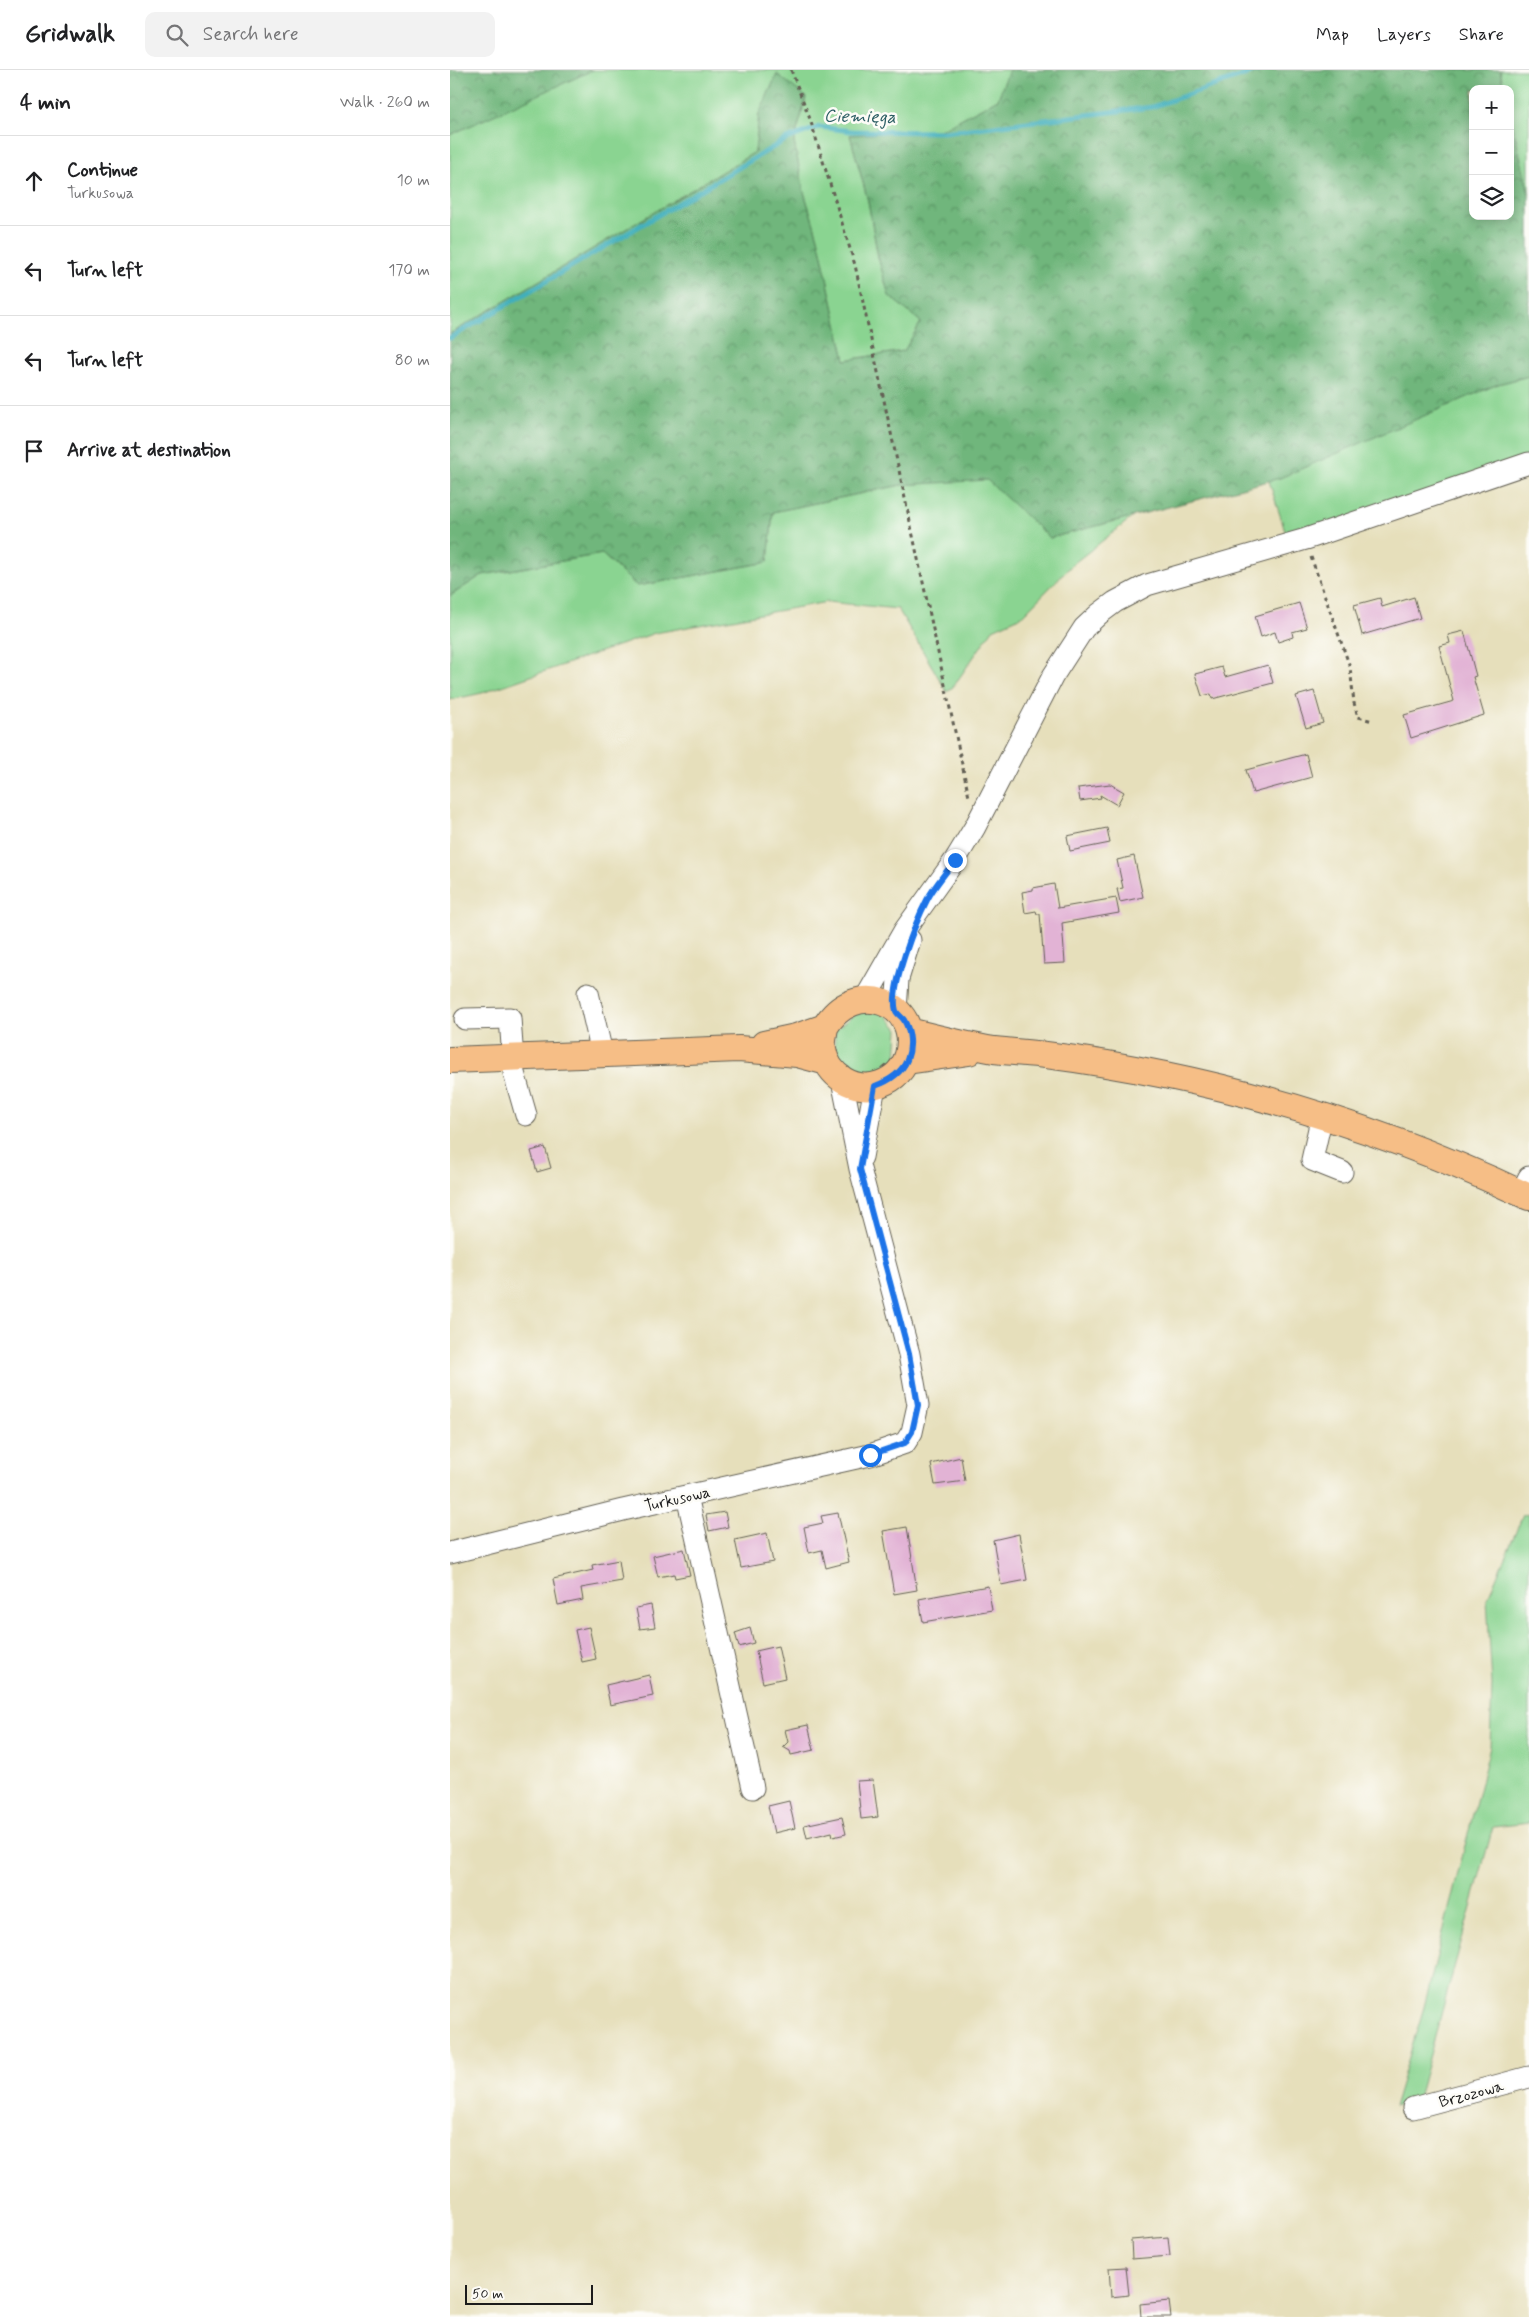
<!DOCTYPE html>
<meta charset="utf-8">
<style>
body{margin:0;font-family:Mynerve,sans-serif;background:#f2f2f2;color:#202124}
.controls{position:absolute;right:15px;top:15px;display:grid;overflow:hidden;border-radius:10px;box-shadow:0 2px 12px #0003}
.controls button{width:45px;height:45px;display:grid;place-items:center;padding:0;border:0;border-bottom:1px solid #e0e0e0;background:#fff;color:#202124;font:25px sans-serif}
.scale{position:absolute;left:15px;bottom:12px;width:128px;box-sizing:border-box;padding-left:5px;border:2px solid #1c1c1c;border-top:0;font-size:14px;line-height:18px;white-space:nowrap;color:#1c1c1c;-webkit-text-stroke:4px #fdfcf7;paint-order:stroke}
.stop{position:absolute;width:15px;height:15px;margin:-11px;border:4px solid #1a73e8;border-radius:50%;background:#fff}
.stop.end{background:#1a73e8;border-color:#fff;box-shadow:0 1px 5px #0008}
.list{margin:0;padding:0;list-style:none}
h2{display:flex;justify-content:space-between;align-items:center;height:65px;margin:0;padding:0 20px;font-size:21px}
h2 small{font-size:16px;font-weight:400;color:#757577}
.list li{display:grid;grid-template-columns:32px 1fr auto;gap:15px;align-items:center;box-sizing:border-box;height:90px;padding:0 20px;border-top:1px solid #e0e0e0}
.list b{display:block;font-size:19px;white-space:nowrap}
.list p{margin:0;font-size:16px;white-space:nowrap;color:#757577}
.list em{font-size:16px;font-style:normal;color:#757577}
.icon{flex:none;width:28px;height:28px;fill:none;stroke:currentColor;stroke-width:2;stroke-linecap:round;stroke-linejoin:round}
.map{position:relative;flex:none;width:1079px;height:2247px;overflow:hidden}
header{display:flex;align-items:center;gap:30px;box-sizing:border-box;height:70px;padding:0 25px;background:#fff;border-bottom:1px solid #e0e0e0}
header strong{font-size:24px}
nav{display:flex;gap:28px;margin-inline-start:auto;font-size:18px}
.search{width:350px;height:45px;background:#f2f2f2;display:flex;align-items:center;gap:12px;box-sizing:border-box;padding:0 18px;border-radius:10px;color:#757577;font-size:19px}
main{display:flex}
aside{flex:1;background:#fff}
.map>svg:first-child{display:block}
</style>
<header>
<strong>Gridwalk</strong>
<div class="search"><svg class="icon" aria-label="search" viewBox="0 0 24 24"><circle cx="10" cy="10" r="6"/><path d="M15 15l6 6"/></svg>Search here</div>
<nav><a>Map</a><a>Layers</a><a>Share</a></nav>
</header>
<main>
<aside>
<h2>4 min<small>Walk · 260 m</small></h2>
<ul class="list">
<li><svg class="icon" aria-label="ahead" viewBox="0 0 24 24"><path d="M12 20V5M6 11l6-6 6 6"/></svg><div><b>Continue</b><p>Turkusowa</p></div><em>10 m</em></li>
<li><svg class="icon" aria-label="left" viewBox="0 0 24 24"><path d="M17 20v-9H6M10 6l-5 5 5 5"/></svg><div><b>Turn left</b></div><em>170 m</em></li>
<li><svg class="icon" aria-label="left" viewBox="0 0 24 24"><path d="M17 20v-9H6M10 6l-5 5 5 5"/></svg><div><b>Turn left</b></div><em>80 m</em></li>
<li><svg class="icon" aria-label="arrive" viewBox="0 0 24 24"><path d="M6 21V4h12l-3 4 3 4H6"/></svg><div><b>Arrive at destination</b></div></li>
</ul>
</aside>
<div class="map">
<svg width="1079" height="2247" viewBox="0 0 1079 2247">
<defs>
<pattern id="forest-crowns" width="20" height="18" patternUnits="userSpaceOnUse" patternTransform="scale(1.25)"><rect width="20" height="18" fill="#6fb67b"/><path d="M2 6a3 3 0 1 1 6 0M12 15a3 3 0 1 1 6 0" fill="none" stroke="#5a9364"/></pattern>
</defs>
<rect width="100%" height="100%" fill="#fdfcf7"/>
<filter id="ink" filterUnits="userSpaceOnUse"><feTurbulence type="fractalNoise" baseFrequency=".02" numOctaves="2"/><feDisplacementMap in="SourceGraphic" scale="10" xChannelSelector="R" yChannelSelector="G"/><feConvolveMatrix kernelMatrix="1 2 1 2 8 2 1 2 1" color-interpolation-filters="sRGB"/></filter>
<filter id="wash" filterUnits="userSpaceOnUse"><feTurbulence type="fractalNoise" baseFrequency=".0096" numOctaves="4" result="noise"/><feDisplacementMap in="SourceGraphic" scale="20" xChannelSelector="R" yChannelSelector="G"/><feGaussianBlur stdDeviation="1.12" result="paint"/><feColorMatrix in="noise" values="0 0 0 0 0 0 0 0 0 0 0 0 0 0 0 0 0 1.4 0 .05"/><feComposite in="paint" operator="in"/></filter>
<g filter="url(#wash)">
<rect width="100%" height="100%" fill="#e6dfbb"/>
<!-- grass -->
<path fill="#8ad491" stroke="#537856" d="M138 0H559L548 29 490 60 400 65 418 131 428 187 439 225 471 252 454 281 395 290 368 168 354 122 344 72 356 28 309 44 305 82 0 264V64Z
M1050 0H1079V124L1060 44V19H1054Z
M1079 306V393L838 470 819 411 1048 314Z
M537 409 600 468 684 446 623 494 572 546 543 559 503 617 497 622 448 539 377 532 205 563 32 623 0 630V526L32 505 152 484 187 516 318 492 323 442 451 415Z
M411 939 434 943 448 959 446 990 419 1007C388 999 384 992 385 960Z
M1079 1444V1753L1043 1757 968 2028 944 2037 974 1937 1040 1677 1042 1614 1037 1530 1073 1445Z"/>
<!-- forest -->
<path fill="url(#forest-crowns)" stroke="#46694c" d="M0 0H143L0 65Z
M559 0H1050L1054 19H1023V146H1060V44L1079 124V306L1048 314 830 408 600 468 537 410 451 415 323 442 318 492 187 516 152 484 32 505 0 526V264L305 82 309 44 327 4 356 27 344 72 354 122 368 168 395 290 454 281 471 252 439 226 428 187 418 131 400 65 490 60 548 29Z"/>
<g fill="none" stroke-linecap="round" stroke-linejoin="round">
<!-- stream -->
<path stroke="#40afbc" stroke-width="5" d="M0 268 337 69 369 57 401 61 494 62 702 37 809 0"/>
</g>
<g id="blocks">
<!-- building -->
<path fill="#e2b3d5" d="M964 527 970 548 912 565 904 535 930 528 932 537Z
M849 533 857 558 842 562 843 567 828 572 825 562 811 567 805 546Z
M1014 561 1026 606 1023 607 1034 645 961 668 954 645 1004 631 989 576 1000 573 998 565Z
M818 595 823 613 762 629 761 624 752 626 745 604 772 597 775 607Z
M864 621 873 653 856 658 846 626Z
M856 684 862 707 803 723 796 700Z
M660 714 674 722 667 735 650 725 651 728 630 731 628 718Z
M657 758 660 773 620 781 617 766Z
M684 786 693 827 670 832 667 819 673 818 667 790Z
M604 814 608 838 666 828 669 843 612 853 615 893 594 894 590 844H587L586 841 575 843 572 822 583 820V818Z
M95 1077 101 1098 87 1102 81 1081Z
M511 1387 515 1411 485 1415 481 1394Z
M275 1442 278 1457 259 1461 256 1445Z
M388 1443 399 1492 376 1498 372 1480 359 1483 354 1457 373 1453 371 1446Z
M457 1457 467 1520 444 1524 433 1461Z
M317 1463 323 1492 291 1498 285 1470Z
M569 1464 577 1510 551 1515 543 1470Z
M234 1479 240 1505 225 1508 224 1504 208 1507 203 1486Z
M169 1490 172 1511 131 1518 133 1530 108 1535 103 1509 143 1500 142 1495Z
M538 1516 542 1540 473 1552 469 1529Z
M201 1535 205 1557 190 1559 186 1538Z
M139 1557 146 1589 132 1592 125 1560Z
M300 1558 304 1573 289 1577 285 1563Z
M328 1576 335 1608 313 1613 306 1581Z
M199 1605 203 1626 160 1635 156 1615Z
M358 1655 364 1680 341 1685 340 1681 333 1677 338 1672 335 1660Z
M423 1710 428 1747 411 1749 407 1711Z
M339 1731 345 1758 324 1763 318 1736Z
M392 1747 396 1764 383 1767 382 1762 357 1768 354 1755Z
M718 2167 720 2186 682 2189 681 2170Z
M676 2197 679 2225 661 2227 659 2198Z
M719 2231 721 2247H691L690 2234Z"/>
</g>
</g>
<g filter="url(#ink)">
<use href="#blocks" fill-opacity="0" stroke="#636054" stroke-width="1"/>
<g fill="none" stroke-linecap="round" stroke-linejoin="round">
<!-- minor casing -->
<g stroke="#636054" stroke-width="23">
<path id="minor" d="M138 923 152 983
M415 929 454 861 505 790 525 757 603 606 634 558 649 544 665 532 697 515 856 469 1079 393
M446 941 448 909 460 870
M15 949 60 948 64 1003 76 1045
M872 1045 862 1090 892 1102
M412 1087 425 1016
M1071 1123 1079 1107
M237 1426 303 1718
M0 1483 173 1440 420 1385 455 1373 462 1362 468 1335 459 1284 410 1099 392 1010
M963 2038 1079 2007"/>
</g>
<!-- major casing -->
<g stroke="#636054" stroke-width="28">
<path id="major" d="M459 961C487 968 515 975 544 980 561 982 579 983 596 985 636 990 676 997 715 1005 841 1031 963 1072 1079 1127
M314 974 346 967 375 957C404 907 472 932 458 985 454 999 444 1009 430 1014 405 1023 377 1006 373 979 372 972 374 964 375 957
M0 990 289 979 347 984 377 992
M457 991 519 982"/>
</g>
<!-- path -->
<path stroke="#636054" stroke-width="3" stroke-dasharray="4 4" stroke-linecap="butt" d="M341 0 360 49 405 195 519 727
M861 487 900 597 904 633 908 647 923 651"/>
<!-- minor -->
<use href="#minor" stroke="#fff" stroke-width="21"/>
<!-- major -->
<use href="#major" stroke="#f6be86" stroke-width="26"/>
</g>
</g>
<g fill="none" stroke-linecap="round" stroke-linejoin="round" filter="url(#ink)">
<!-- route -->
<path stroke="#1a73e8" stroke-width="6" d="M420 1385 455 1373 462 1362 468 1335 459 1284 410 1099 425 1016C439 1011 451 1004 457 990 462 977 461 962 454 950 452 947 447 944 446 941 439 919 466 851 477 830 484 816 496 803 505 790"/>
</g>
<g text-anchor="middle" stroke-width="5" stroke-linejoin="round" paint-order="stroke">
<!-- street labels -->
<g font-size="16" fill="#1c1c1c" stroke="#fdfcf7">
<text transform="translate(227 1428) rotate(-13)" y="6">Turkusowa</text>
<text transform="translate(1021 2023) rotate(-15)" y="6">Brzozowa</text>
</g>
<!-- water labels -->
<g font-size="18" font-style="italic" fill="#2c5e64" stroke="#fdfcf7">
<text transform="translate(410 46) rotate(1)" y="6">Ciemięga</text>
</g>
</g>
</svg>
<div class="controls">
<button>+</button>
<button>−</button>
<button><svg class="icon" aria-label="layers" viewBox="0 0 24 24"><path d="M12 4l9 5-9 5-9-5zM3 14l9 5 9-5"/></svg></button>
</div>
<div class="scale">50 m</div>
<div class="stop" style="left:420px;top:1385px"></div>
<div class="stop end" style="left:505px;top:790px"></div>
</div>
</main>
